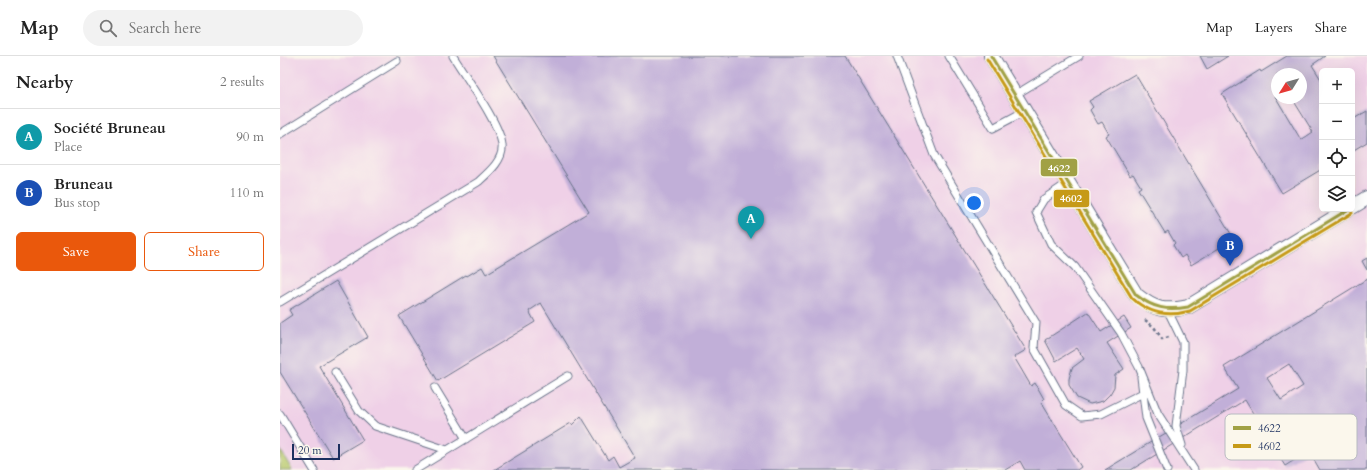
<!DOCTYPE html>
<meta charset="utf-8">
<style>
body{margin:0;font-family:Cardo,serif;background:#f2f2f2;color:#222}
.controls{position:absolute;right:12px;top:12px;display:grid;overflow:hidden;border-radius:6px;box-shadow:0 4px 16px #0002}
.controls button{width:36px;height:36px;display:grid;place-items:center;padding:0;border:0;border-bottom:1px solid #e0e0e0;background:#fff;color:#222;font:20px sans-serif}
.compass{position:absolute;left:991px;top:12px;width:36px;height:36px;border-radius:50%;background:#fff;box-shadow:0 4px 16px #0002;rotate:233deg}
.scale{position:absolute;left:12px;bottom:10px;width:48px;box-sizing:border-box;padding-left:4px;border:2px solid #1b2f5e;border-top:0;font-size:11px;line-height:14px;white-space:nowrap;color:#1b2f5e;-webkit-text-stroke:3px #fbf7ec;paint-order:stroke}
.you{position:absolute;left:694px;top:147px;width:14px;height:14px;margin:-10px;border:3px solid #fff;border-radius:50%;background:#1a73e8;box-shadow:0 0 0 6px #1a73e833}
.badge{display:grid;place-items:center;width:26px;height:26px;border-radius:50%;background:#ea580c;color:#fff;font-size:13px;font-weight:700}
.pin{position:absolute;translate:-50% -33px;filter:drop-shadow(0 1px 2px #0008)}
.pin::after{content:'';position:absolute;top:21px;width:14px;height:12px;background:inherit;clip-path:polygon(0 0,100% 0,50% 100%)}
.list{margin:0;padding:0;list-style:none}
h2{display:flex;justify-content:space-between;align-items:center;height:52px;margin:0;padding:0 16px;font-size:17px}
h2 small{font-size:13px;font-weight:400;color:#767676}
.list li{display:grid;grid-template-columns:26px 1fr auto;gap:12px;align-items:center;box-sizing:border-box;height:56px;padding:0 16px;border-top:1px solid #e0e0e0}
.list b{display:block;font-size:15px;white-space:nowrap}
.list p{margin:0;font-size:13px;white-space:nowrap;color:#767676}
.list em{font-size:13px;font-style:normal;color:#767676}
.actions{display:flex;gap:8px;padding:12px 16px}
.actions a{flex:1;padding:9px 0;border:1px solid #ea580c;border-radius:6px;text-align:center;font-size:14px;color:#ea580c}
.actions .main{background:#ea580c;color:#fff}
.icon{flex:none;width:22px;height:22px;fill:none;stroke:currentColor;stroke-width:2;stroke-linecap:round;stroke-linejoin:round}
.map{position:relative;flex:none;width:1087px;height:414px;overflow:hidden}
header{display:flex;align-items:center;gap:24px;box-sizing:border-box;height:56px;padding:0 20px;background:#fff;border-bottom:1px solid #e0e0e0}
header strong{font-size:19px}
nav{display:flex;gap:22px;margin-inline-start:auto;font-size:14px}
.search{width:280px;height:36px;background:#f2f2f2;display:flex;align-items:center;gap:10px;box-sizing:border-box;padding:0 14px;border-radius:22px;color:#767676;font-size:15px}
main{display:flex}
aside{flex:1;background:#fff}
.map>svg:first-child{display:block}
</style>
<header>
<strong>Map</strong>
<div class="search"><svg class="icon" aria-label="search" viewBox="0 0 24 24"><circle cx="10" cy="10" r="6"/><path d="M15 15l6 6"/></svg>Search here</div>
<nav><a>Map</a><a>Layers</a><a>Share</a></nav>
</header>
<main>
<aside>
<h2>Nearby<small>2 results</small></h2>
<ul class="list">
<li><span class="badge" style="background:#0f9aa8">A</span><div><b>Société Bruneau</b><p>Place</p></div><em>90 m</em></li>
<li><span class="badge" style="background:#1a4fb4">B</span><div><b>Bruneau</b><p>Bus stop</p></div><em>110 m</em></li>
</ul>
<div class="actions"><a class="main">Save</a><a>Share</a></div>
</aside>
<div class="map">
<svg width="1087" height="414" viewBox="0 0 1087 414">
<rect width="100%" height="100%" fill="#fbf7ec"/>
<filter id="ink" filterUnits="userSpaceOnUse"><feTurbulence type="fractalNoise" baseFrequency=".025" numOctaves="2"/><feDisplacementMap in="SourceGraphic" scale="8" xChannelSelector="R" yChannelSelector="G"/><feConvolveMatrix kernelMatrix="1 2 1 2 8 2 1 2 1" color-interpolation-filters="sRGB"/></filter>
<filter id="wash" filterUnits="userSpaceOnUse"><feTurbulence type="fractalNoise" baseFrequency=".012" numOctaves="4" result="noise"/><feDisplacementMap in="SourceGraphic" scale="16" xChannelSelector="R" yChannelSelector="G"/><feGaussianBlur stdDeviation="0.9" result="paint"/><feColorMatrix in="noise" values="0 0 0 0 0 0 0 0 0 0 0 0 0 0 0 0 0 1.4 0 .05"/><feComposite in="paint" operator="in"/></filter>
<g filter="url(#wash)">
<rect width="100%" height="100%" fill="#f3ecd5"/>
<!-- built -->
<path fill="#efd0e7" fill-rule="evenodd" d="M0 0H1087V414H13L0 393ZM1042 15H1072V153H1042ZM997 18H1021V42H997Z"/>
<!-- green -->
<path fill="#b8c96c" stroke="#6a7c65" d="M0 393 12 414H0Z"/>
<g id="blocks">
<!-- building -->
<path fill="#c1afd8" fill-rule="evenodd" d="M213 0H565L746 294 734 301 751 330 755 327 764 343 761 346 801 411 797 414H745L740 405 725 414H214L291 367 292 369 301 360 328 404 333 400 339 411 355 402 261 247 249 255 255 266 158 325 119 260 186 219 187 220 202 211 206 218 309 156Z
M920 0H948L927 13Z
M1007 0H1045L1032 9 1042 25V108L1040 110 1042 113 1002 137 942 38 980 14 981 16ZM997 18H1021V42H1012L1033 76 1021 84 995 40 997 39Z
M855 18 954 183 911 209 905 199 901 202 893 189 895 187 888 175 885 177 858 133 861 131 853 118 850 120 826 80 829 78 822 66 818 68 810 54 813 51 809 45Z
M1087 55V86L1072 95V64Z
M1087 202V214L1082 205Z
M1087 223V414H1040L1029 395 1005 410 965 344 851 414H825L958 333 944 311ZM1009 308 1023 330 1001 344 987 322Z
M56 225 88 281 39 310 83 384 53 402 0 316V267L12 259 9 254Z
M808 256 821 276 844 261 851 272 827 287 844 313 835 319 834 331 830 338 823 345 810 348 797 342 789 329V323L792 312 804 303 797 292 776 305 765 284Z"/>
</g>
</g>
<g filter="url(#ink)">
<use href="#blocks" fill-opacity="0" stroke="#677188" stroke-width="1"/>
<g fill="none" stroke-linecap="round" stroke-linejoin="round">
<!-- service casing -->
<g stroke="#677188" stroke-width="9">
<path id="service" d="M617 0 654 99 756 267 754 292 786 349 802 360 821 358 863 337
M669 0 713 72 745 55
M735 39 799 0
M0 78 117 5
M788 127 764 143 756 156 771 188 795 211 841 277 859 311 878 358 914 414
M0 246 198 126C208 117 224 104 222 89 220 68 185 20 173 0
M888 255 903 286V314L896 370 902 389
M55 316 79 355 95 370 167 394
M861 321 866 362 887 414
M155 332 186 383
M0 358 34 414
M135 414 288 320"/>
</g>
<!-- minor casing -->
<g stroke="#677188" stroke-width="16">
<path id="minor" d="M711 0 856 239C875 254 884 256 908 251L1069 153
M1072 151 1087 142"/>
</g>
<!-- path -->
<path stroke="#677188" stroke-width="2.5" stroke-dasharray="3 3" stroke-linecap="butt" d="M865 264 874 271 882 283 889 281"/>
<!-- service -->
<use href="#service" stroke="#fff" stroke-width="7"/>
<!-- minor -->
<use href="#minor" stroke="#fff" stroke-width="14"/>
<!-- bus-1 casing -->
<g stroke="#fbf7ec" stroke-width="6">
<path id="bus-1" d="M711 0 856 239C873 252 887 255 908 251L1069 153"/>
</g>
<!-- bus-2 casing -->
<g stroke="#fbf7ec" stroke-width="6">
<path id="bus-2" d="M707 3 852 242C869 258 888 261 910 255L1072 157"/>
</g>
<!-- bus-1 -->
<use href="#bus-1" stroke="#a1a145" stroke-width="3"/>
<!-- bus-2 -->
<use href="#bus-2" stroke="#c69a18" stroke-width="3"/>
</g>
</g>
<!-- legend -->
<rect x="945" y="358" width="132" height="46" rx="6" fill="#fbf7ec" stroke="#b8bbc1" stroke-width="1"/>
<rect x="953" y="370" width="18" height="4" fill="#a1a145"/>
<rect x="953" y="388" width="18" height="4" fill="#c69a18"/>
<g font-size="11" fill="#1b2f5e">
<text x="978" y="376">4622</text>
<text x="978" y="394">4602</text>
</g>
<g stroke="#fbf7ec" stroke-width="1.5">
<rect x="760" y="102" width="38" height="19" rx="4" fill="#a1a145"/>
<rect x="773" y="133" width="37" height="19" rx="4" fill="#c69a18"/>
</g>
<g font-size="11" text-anchor="middle" font-weight="bold" fill="#fff">
<text x="779" y="116">4622</text>
<text x="791" y="146">4602</text>
</g>
</svg>
<div class="controls">
<button>+</button>
<button>−</button>
<button><svg class="icon" aria-label="locate" viewBox="0 0 24 24"><circle cx="12" cy="12" r="6"/><path d="M12 2v4M12 18v4M2 12h4M18 12h4"/></svg></button>
<button><svg class="icon" aria-label="layers" viewBox="0 0 24 24"><path d="M12 4l9 5-9 5-9-5zM3 14l9 5 9-5"/></svg></button>
</div>
<svg class="compass" viewBox="-18 -18 36 36"><path d="M0-13l5 13h-10z" fill="#e53935"/><path d="M0 13l5-13h-10z" fill="#767676"/></svg>
<div class="scale">20 m</div>
<div class="you"></div>
<div class="pin badge" style="left:471px;top:183px;background:#0f9aa8">A</div>
<div class="pin badge" style="left:950px;top:210px;background:#1a4fb4">B</div>
</div>
</main>
